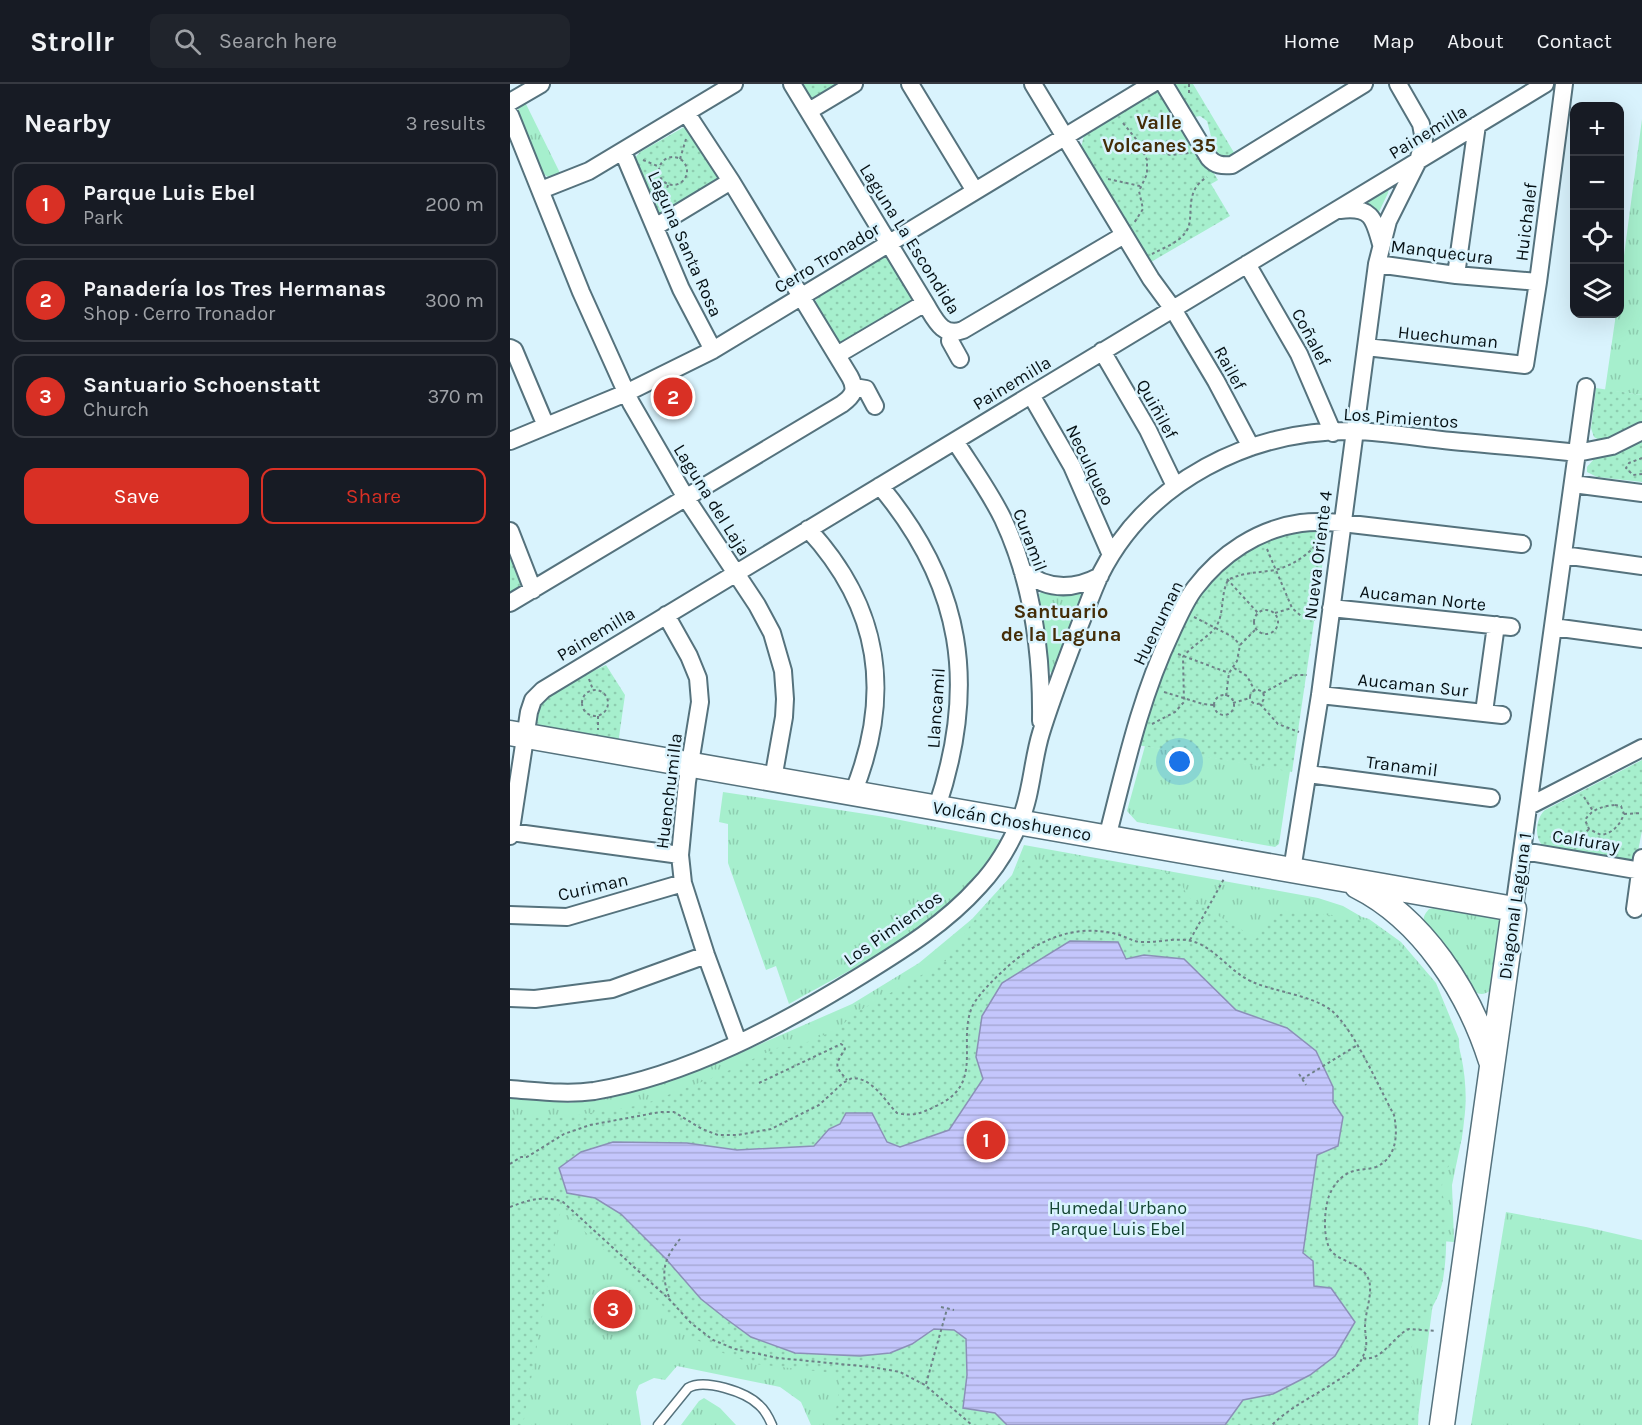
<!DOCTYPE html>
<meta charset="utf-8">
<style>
body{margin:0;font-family:Karla,sans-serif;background:#20242c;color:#f1f3f6}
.controls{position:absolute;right:18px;top:18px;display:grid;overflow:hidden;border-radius:12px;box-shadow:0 6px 24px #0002}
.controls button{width:54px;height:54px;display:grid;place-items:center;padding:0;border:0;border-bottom:2px solid #363941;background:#171b24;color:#f1f3f6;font:30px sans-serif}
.you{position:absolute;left:670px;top:678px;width:21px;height:21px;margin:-15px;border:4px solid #fff;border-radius:50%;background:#1a73e8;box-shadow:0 0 0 9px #1a73e833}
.badge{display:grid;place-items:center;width:39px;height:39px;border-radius:50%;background:#d93025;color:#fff;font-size:20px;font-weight:700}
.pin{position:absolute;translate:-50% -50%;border:3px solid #fff;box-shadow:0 2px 6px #0006}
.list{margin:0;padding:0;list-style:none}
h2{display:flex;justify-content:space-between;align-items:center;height:78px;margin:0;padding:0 24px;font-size:26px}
h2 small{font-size:20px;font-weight:400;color:#9ea1a6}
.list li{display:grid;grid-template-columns:39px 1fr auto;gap:18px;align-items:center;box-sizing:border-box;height:84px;margin:0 12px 12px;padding:0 12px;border:2px solid #363941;border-radius:12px}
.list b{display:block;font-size:22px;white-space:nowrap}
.list p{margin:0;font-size:20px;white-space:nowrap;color:#9ea1a6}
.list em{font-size:20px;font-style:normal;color:#9ea1a6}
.actions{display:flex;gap:12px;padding:18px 24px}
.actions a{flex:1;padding:14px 0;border:2px solid #d93025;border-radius:12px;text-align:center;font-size:21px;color:#d93025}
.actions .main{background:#d93025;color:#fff}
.icon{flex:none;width:33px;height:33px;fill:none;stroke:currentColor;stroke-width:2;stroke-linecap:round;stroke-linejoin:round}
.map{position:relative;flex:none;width:1132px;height:1341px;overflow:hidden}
header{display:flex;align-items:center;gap:36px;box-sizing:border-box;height:84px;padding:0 30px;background:#171b24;border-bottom:2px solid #363941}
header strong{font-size:28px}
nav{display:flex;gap:33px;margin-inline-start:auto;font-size:21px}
.search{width:420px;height:54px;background:#20242c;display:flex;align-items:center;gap:15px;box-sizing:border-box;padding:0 21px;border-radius:12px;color:#9ea1a6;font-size:22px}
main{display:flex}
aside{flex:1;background:#171b24}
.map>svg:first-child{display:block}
</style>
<header>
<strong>Strollr</strong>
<div class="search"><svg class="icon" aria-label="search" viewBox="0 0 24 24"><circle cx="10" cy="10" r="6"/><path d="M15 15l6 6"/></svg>Search here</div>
<nav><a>Home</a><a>Map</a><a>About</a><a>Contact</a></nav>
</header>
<main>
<aside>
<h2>Nearby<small>3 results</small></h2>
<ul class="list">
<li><span class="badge">1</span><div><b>Parque Luis Ebel</b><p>Park</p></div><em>200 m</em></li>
<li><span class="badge">2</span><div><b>Panadería los Tres Hermanas</b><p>Shop · Cerro Tronador</p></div><em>300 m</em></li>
<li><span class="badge">3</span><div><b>Santuario Schoenstatt</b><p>Church</p></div><em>370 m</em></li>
</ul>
<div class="actions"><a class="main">Save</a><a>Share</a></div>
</aside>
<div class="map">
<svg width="1132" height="1341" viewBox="0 0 1132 1341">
<defs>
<pattern id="grass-tufts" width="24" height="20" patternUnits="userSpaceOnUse" patternTransform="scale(1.5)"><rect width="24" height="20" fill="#a6efcd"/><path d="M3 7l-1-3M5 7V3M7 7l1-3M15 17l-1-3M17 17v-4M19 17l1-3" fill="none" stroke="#8dccaf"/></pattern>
<pattern id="park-dots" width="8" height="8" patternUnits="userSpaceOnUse" patternTransform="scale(1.5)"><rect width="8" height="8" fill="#a6efcd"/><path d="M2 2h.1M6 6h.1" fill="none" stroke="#8dccaf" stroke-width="1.8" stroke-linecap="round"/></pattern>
<pattern id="water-rules" width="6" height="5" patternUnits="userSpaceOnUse" patternTransform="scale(1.5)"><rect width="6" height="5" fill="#c4c6fc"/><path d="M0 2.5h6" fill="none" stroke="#a7a9d7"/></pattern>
</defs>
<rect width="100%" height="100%" fill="#d9f3fd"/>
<!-- grass -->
<path fill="url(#grass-tufts)" d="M15 18 51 91 41 95 32 89 8 29V25Z
M1132 35V311L1095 306 1106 230H1110V202Z
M879 104 878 109 867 132 852 119Z
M533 507H568L573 511 544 590H542L539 586 529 510Z
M635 662 780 687 769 760 765 763 627 738 617 727Z
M213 708 375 733 491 756C448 838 356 876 279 920L266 882 256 886 218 779V740L209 738Z
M514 761 808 814 833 822 852 833 859 835 891 858 926 899 949 955 952 1053 942 1101 944 1158 931 1157 907 1341H301L291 1318 270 1303 167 1282 155 1296 144 1294 129 1301 126 1308 131 1341H0V1013L60 1019 151 1000 200 982 342 920 409 879 462 835 502 791Z
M924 824 993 835 981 906C974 911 970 911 963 907L914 839C913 832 915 830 919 825Z
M996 1128 1076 1143 1132 1156V1341H961Z
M194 1314 210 1324 226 1341H171L189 1317Z"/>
<!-- park -->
<path fill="url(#park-dots)" d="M289 0H338L302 20Z
M662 0H683L726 72 715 78 695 60 701 52 697 37 690 32 679 34Z
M646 8 656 11 708 96 701 100 720 132 641 178 571 64 574 51Z
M176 42 211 95 147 132 124 75 130 68Z
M373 173H378L403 210 402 218 335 262 327 259 304 220 308 212Z
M1086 304 1132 311V338L1100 355 1091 357 1084 353 1081 344Z
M1132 356V398L1087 393 1077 388V383L1084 375 1107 369Z
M818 442 782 688 627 661 634 635 681 519 716 479 764 451Z
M0 458 17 500 0 515Z
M96 581 115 611 108 660 29 644C14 612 74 592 96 581Z
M1132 676V747L1126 777 1032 761C1024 752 1026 734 1035 726Z
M538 767 650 786 663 792 671 799 678 813 746 855C772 816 784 828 824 832 837 834 857 836 868 843 876 847 882 855 889 861 935 904 963 974 954 1037 953 1047 952 1059 947 1068 941 1079 931 1092 932 1105 932 1111 935 1117 935 1123 937 1145 937 1178 932 1200 926 1225 905 1244 900 1270 895 1291 911 1315 908 1341H324L331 1290 245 1280 213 1269 181 1253 172 1248 152 1221 51 1125 13 1341H0V1033L48 1034 132 1021 207 992 266 964 288 962 321 948 331 942 347 928 436 877 462 839 493 806 513 776 532 781Z"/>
<!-- water -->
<path fill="url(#water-rules)" stroke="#8b90b7" stroke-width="1.5" d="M560 857 608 858 616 875 634 871 674 875 726 926 777 944 806 967 823 1003V1018L833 1033 828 1062 807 1071 793 1169 803 1177 804 1202 821 1204 845 1238 825 1272 800 1291 763 1310 733 1316 715 1341H497L485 1329 453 1324 457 1291 456 1255 444 1246 424 1245 402 1260 380 1269 350 1272 285 1269 241 1253 215 1234 191 1215 156 1175 111 1130 85 1114 57 1109 49 1084 71 1068 103 1058 177 1059 227 1066 304 1062 319 1045 330 1040 336 1029H362L377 1058 390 1063 439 1046 473 995 466 973 472 932 492 899Z"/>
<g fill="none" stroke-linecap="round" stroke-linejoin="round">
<!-- lane casing -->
<g stroke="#55727d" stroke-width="11">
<path id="lane" d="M148 1341 178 1304C194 1294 236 1308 249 1321 255 1326 259 1334 262 1341"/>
</g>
<!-- street casing -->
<g stroke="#55727d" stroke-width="20">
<path id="street" d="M282 0 415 219C425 235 432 254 453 246L614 151
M400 0 465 107
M523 0 641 195 663 225 706 297 741 363
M654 0 699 74C705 81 712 82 722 81L854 0
M0 18 31 0
M299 27 344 0
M0 31 71 208 121 319 176 414 247 521 262 549 273 587 275 615 274 633 263 695
M113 68 171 205 203 266
M31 106 79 87 224 0
M830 126C861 122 864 134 871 160
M145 143 221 97
M737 180 789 270 823 349
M867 180 946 191 1028 198
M946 191 967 41
M441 249 440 257 450 275
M856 263 1015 281 1028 198 1054 0
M0 264 4 266 36 342
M592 267 638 346 665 402
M327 271 415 219
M344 303 356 305 365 322
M521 311 562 382 601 471
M0 357 116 309 203 266 642 0
M445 357C461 382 480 408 493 435 523 499 532 567 531 637
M1063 400 1132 409
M370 402C453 501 468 601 427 723
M298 445C371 524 383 611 343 709
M0 447 23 506
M1053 471 1132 482
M512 486C536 506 562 507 590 492
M0 519 332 320C343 312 347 306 340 293L221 97 177 30
M821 524 1001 543
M156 531 179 572 188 594 190 618 177 698 170 771 173 799 196 871 228 958
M1043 543 1132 555
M810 611 992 631
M974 628 986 541
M798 690 981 714
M1019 722 1132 664
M0 748 170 771
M0 752 19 628 23 616 33 606 1035 0
M597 754C615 684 630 614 661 549 668 534 675 517 685 504 711 470 748 445 791 439 805 437 819 438 832 439L1012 460
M1013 767 1132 787
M782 786 810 611 867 180 878 137 908 77 914 56 911 40 888 0
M1004 825 1076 303
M1125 825 1132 774
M0 831 57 833 173 799
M0 914 25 915 102 905 196 871
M0 1005C28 1007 56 1011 84 1007 179 991 271 941 352 891 394 865 436 839 469 802 487 783 500 761 510 737 522 709 522 678 531 649 542 613 556 578 569 543 576 526 582 508 590 491 637 397 741 345 844 347 877 348 910 354 942 357 984 361 1026 364 1067 369L1102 362 1132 347"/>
</g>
<!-- secondary casing -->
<g stroke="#55727d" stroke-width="27">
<path id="secondary" d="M0 649 1004 825 932 1341
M847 802C913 835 959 908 981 977"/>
</g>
<!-- path -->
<path stroke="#6f8188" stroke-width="2" stroke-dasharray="3 3" stroke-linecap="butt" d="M679 9V0
M613 39 630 60 637 76V90L629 107 633 125 624 139
M634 66 661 71 679 69
M149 87a14 14 0 1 1 28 0a14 14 0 1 1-28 0Z
M170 75 176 55
M133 76 150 83
M598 95 630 102
M152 121 158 101
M642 170C653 164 668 159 675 149 687 135 671 109 697 93
M1132 374 1119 379 1116 384 1123 391 1132 390
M757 465 782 524 791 532 805 536
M717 495 748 529
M744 538a12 12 0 1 1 24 0a12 12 0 1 1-24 0Z
M765 529 782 524
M684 533 723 553 730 561
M668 570 719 589
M724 584 737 592 745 607
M79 595 83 606
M740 613a7 7 0 1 1 14 0a7 7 0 1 1-14 0Z
M72 619a13 13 0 1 1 26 0a13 13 0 1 1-26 0Z
M654 608 693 620 704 621
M753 609 786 591H797
M704 621a10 10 0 1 1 20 0a10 10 0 1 1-20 0Z
M716 612 719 589 727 577 730 561 746 545
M723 619 740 614
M750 620 768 640 789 648
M88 632V646
M642 640 665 628 674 618 673 573C682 561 704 550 708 539 714 526 711 509 718 496 733 488 748 489 765 486 782 482 802 469 811 454
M1074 713 1083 727
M1105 721 1111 722 1114 730C1110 741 1103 749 1091 751L1079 745 1075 736C1082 725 1093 722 1105 721Z
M1114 730 1132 729
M1064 760 1079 745
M680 856 715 793
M789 990 796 1001
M792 995 846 962
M249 999 331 960 334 962 335 965C325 981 324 981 337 996
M0 1080 11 1073H17L54 1050 80 1041 150 1028H164L192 1045 208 1051H228L261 1045 309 1021 333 999 342 994C363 994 374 1016 387 1029 403 1033 412 1029 426 1022 475 1000 447 960 462 923 468 909 499 880 512 871 540 851 572 841 606 850 615 852 623 858 632 858 653 859 670 851 690 860 710 870 724 891 745 899 767 908 804 912 822 927 845 947 868 1002 884 1031 888 1050 887 1074 866 1083 860 1085 854 1085 848 1086 834 1088 824 1099 819 1112 814 1125 812 1159 823 1169 833 1178 850 1180 857 1192 865 1205 855 1227 855 1242 855 1249 857 1257 856 1264 854 1270 852 1276 848 1281 841 1289 831 1294 822 1300 802 1313 779 1324 762 1341
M0 1123C18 1116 34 1111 53 1118L159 1215 181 1239 203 1256 225 1265 268 1274 361 1283 390 1288 415 1301 462 1341
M159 1213C150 1187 154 1175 170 1155
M431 1223 444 1226
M853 1274C872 1278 883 1252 899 1245L926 1247
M416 1300 437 1225"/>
<!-- lane -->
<use href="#lane" stroke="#fff" stroke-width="8"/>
<!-- street -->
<use href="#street" stroke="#fff" stroke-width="16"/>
<!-- secondary -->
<use href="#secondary" stroke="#fff" stroke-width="24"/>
</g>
<g text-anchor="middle" stroke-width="5" stroke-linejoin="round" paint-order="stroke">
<!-- street labels -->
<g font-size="18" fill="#061115" stroke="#d9f3fd">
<text transform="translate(918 48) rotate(-31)" y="6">Painemilla</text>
<text transform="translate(1016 138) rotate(-83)" y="6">Huichalef</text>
<text transform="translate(400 155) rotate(58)" y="6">Laguna La Escondida</text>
<text transform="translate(175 160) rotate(66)" y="6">Laguna Santa Rosa</text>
<text transform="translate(932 168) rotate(7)" y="6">Manquecura</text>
<text transform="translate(317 174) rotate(-31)" y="6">Cerro Tronador</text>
<text transform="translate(801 253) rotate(62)" y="6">Coñalef</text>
<text transform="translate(938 253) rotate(6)" y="6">Huechuman</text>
<text transform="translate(720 284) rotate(61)" y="6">Railef</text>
<text transform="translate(502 299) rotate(-31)" y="6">Painemilla</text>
<text transform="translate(647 325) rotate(61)" y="6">Quiñilef</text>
<text transform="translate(891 334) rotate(4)" y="6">Los Pimientos</text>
<text transform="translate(580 381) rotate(64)" y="6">Neculqueo</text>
<text transform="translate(202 416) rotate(58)" y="6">Laguna del Laja</text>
<text transform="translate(520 456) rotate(69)" y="6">Curamil</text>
<text transform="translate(808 471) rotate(-83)" y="6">Nueva Oriente 4</text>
<text transform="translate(913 514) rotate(6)" y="6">Aucaman Norte</text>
<text transform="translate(648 539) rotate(-64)" y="6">Huenuman</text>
<text transform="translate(86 550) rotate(-31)" y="6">Painemilla</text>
<text transform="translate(903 601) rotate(6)" y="6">Aucaman Sur</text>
<text transform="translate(426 624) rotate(-86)" y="6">Llancamil</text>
<text transform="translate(892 682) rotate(7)" y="6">Tranamil</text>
<text transform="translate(159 707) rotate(-83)" y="6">Huenchumilla</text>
<text transform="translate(502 737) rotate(10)" y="6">Volcán Choshuenco</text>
<text transform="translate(1076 757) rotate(9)" y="6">Calfuray</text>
<text transform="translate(83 803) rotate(-13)" y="6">Curiman</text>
<text transform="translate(1005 822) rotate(-82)" y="6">Diagonal Laguna 1</text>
<text transform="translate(383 844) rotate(-35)" y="6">Los Pimientos</text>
</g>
<!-- park labels -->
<g font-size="18" fill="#124330" stroke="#d9f3fd">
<text x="608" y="1130">Humedal Urbano<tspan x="608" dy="21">Parque Luis Ebel</tspan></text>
</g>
<!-- neighbourhood labels -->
<g font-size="20" font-weight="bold" fill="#442d08" stroke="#d9f3fd">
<text x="649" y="45">Valle<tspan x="649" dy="23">Volcanes 35</tspan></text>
<text x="551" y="534">Santuario<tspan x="551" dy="23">de la Laguna</tspan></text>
</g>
</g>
</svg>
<div class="controls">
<button>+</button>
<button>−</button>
<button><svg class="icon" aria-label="locate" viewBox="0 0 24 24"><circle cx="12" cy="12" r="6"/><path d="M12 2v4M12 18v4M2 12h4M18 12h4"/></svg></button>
<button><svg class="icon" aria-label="layers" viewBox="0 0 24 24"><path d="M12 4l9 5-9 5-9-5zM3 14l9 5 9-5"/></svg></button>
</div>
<div class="you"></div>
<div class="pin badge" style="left:476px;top:1056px">1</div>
<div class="pin badge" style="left:163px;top:313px">2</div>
<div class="pin badge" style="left:103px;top:1225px">3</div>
</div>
</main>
